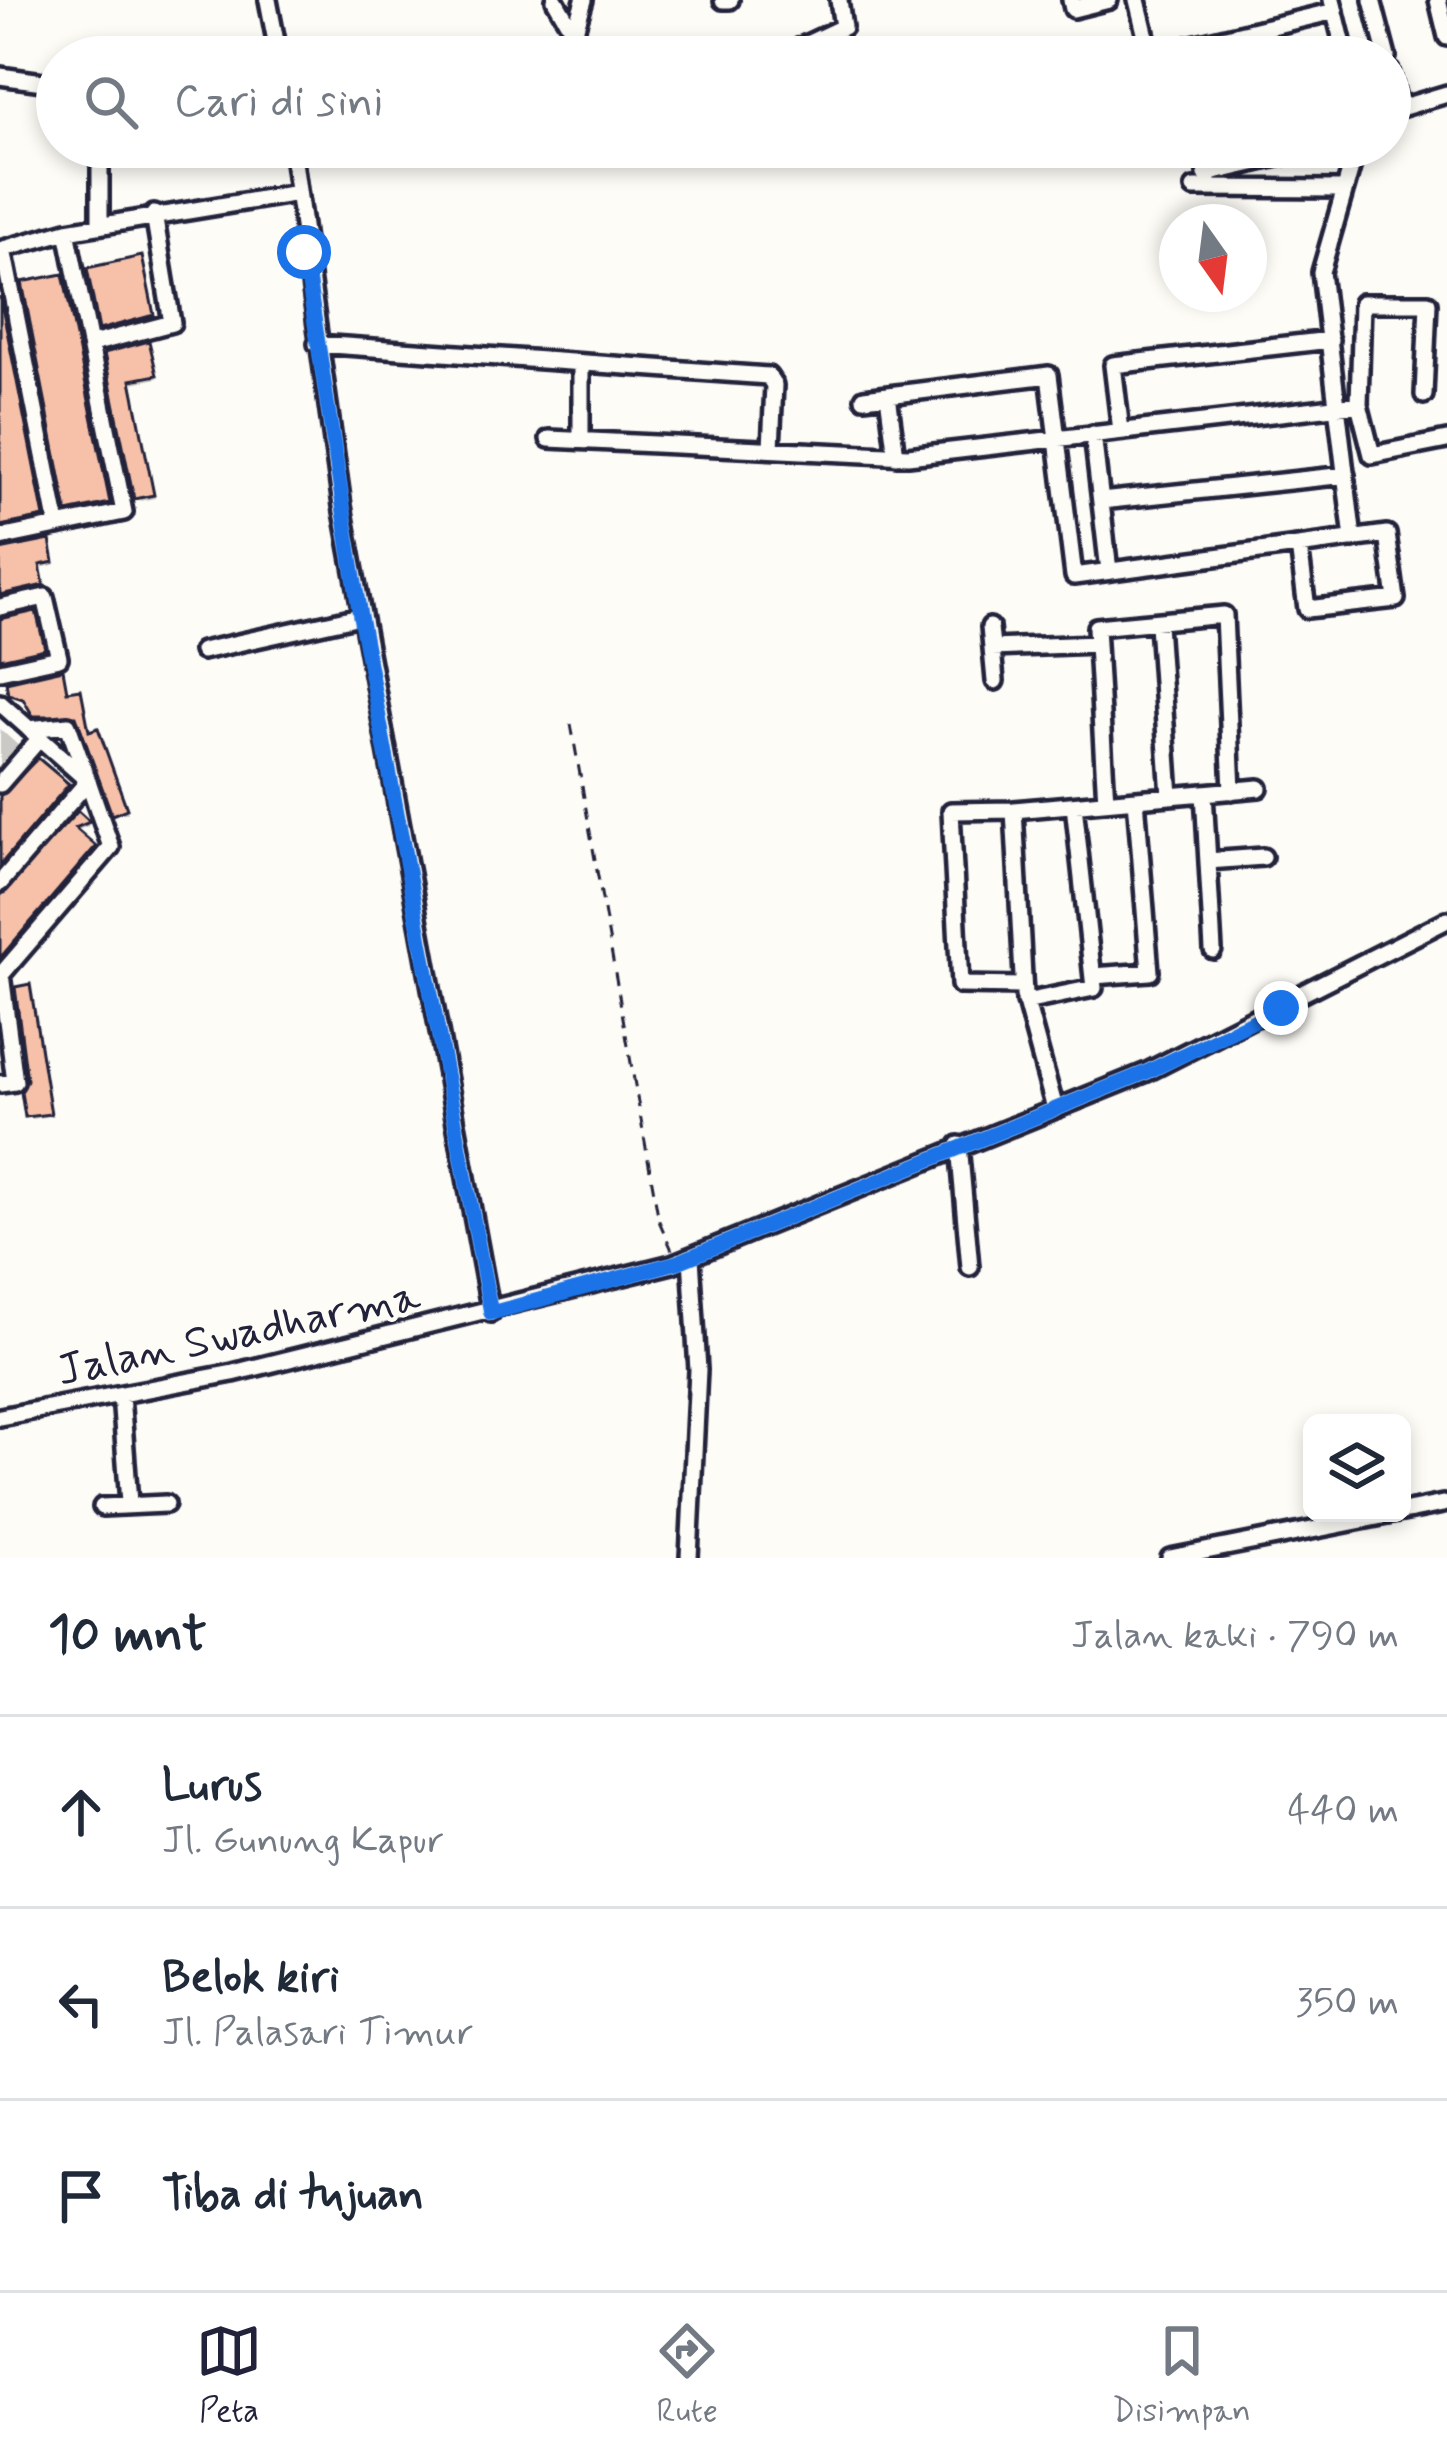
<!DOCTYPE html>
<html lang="id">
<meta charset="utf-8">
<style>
body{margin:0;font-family:Mynerve,sans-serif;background:#f2f2f3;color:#1f2937}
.controls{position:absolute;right:36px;bottom:36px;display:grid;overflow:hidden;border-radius:18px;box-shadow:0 6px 18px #0003}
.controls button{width:108px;height:108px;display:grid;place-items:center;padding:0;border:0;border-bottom:3px solid #e0e1e3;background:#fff;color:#1f2937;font:60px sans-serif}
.compass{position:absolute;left:1159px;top:204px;width:108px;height:108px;border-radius:50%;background:#fff;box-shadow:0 6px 18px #0003;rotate:166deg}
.stop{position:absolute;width:36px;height:36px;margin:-27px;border:9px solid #1a73e8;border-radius:50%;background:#fff}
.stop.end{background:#1a73e8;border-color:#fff;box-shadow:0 3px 12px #0008}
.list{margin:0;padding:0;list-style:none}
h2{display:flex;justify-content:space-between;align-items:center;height:156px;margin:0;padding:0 48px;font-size:51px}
h2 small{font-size:39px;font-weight:400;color:#747a83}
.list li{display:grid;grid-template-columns:78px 1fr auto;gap:36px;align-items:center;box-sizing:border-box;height:192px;padding:0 48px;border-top:3px solid #e0e1e3}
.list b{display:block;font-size:45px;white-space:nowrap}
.list p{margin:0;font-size:39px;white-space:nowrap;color:#747a83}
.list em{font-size:39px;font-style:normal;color:#747a83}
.icon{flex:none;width:66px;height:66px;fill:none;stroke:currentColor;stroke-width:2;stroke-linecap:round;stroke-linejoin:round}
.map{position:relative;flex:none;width:1447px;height:1558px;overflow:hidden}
.search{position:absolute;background:#fff;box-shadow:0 6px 18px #0003;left:36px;right:36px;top:36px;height:132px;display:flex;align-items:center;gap:30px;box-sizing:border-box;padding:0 42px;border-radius:66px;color:#747a83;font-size:45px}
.sheet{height:732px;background:#fff}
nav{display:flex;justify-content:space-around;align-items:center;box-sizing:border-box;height:168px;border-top:3px solid #e0e1e3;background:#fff;font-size:33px;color:#747a83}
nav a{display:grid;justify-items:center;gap:6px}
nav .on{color:#22223b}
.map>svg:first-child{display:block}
</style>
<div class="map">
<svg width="1447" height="1558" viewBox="0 0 1447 1558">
<rect width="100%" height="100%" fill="#fdfcf7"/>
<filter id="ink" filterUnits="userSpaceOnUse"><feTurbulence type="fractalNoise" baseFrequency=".00833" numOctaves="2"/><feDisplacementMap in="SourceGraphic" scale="24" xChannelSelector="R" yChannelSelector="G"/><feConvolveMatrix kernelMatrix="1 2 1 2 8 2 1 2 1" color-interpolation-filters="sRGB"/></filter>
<g filter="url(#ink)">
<!-- shadow -->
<path fill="#0003" d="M141 259 155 316 105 331 102 328Z
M62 277 111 505 73 513 70 510Z
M0 293 45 519 0 529Z
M149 345 158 378 133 383 155 498 140 501 108 355Z
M49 543 56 564 41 568 46 588 0 598V553Z
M35 615 46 652 0 662V621Z
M62 672 69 694 83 695 90 734H101L128 813H115L80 718H40L27 700 11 693Z
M0 729 21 748 0 772Z
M39 762 70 789 0 871V796Z
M78 815 89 826 75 831 97 851 0 968V895L11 894Z
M29 988 52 1116 31 1119 28 1116Z"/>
<!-- building -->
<path fill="#f7c1a9" stroke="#22223b" stroke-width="3" d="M142 256 154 315 99 330 87 268Z
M63 274 110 503 67 512 22 282Z
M0 296 44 517 0 526Z
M149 341 157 375 131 380 154 495 134 499 104 353Z
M50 540 54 562 40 565 44 585 0 595V550Z
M36 611 45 649 0 659V619Z
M63 669 67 691 81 689 89 731 98 728 127 809 112 815 76 716H33L23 699 8 694 6 682Z
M38 758 69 784 0 865V796Z
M78 811 90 822 75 828 96 846 0 958V895Z
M30 984 51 1114 25 1117 21 1092 27 1080 15 987Z"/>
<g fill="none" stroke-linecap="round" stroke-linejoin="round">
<!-- minor casing -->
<g stroke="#22223b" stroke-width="24">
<path id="minor" d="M268 0 279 57
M555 0 574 33
M723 0H730
M1071 0 1073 9 1109 0
M1137 0 1151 57
M1332 0 1346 57
M1372 0 1387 57
M1438 0 1447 37
M1151 55 1335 11
M567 57 584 0
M779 57 843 27 839 0
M1390 71 1399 106
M0 76 57 84
M1390 111 1447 94
M100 147V224
M292 147 342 506 491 1313
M1200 147 1208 179
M1206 174 1321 147
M1194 188 1345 189
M3 249 58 526
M0 250 67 231 298 193
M92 344 172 323 154 214
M317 344 768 376 774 385 771 448
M581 364V438
M888 395 896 456
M1424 395 1428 303H1362L1359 404 1372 455 1447 440
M864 398 1049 375 1074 576C1179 562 1283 548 1387 534L1396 599 1307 609 1299 546
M1121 431 1113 365 1330 340
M1093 434 1109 571
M549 439 908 456 1359 404
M1101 501 1346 475
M0 538 124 512 67 231
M1353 539 1321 272 1357 147
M0 607 45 597 59 658 0 671
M1158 624 1170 796
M990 627 995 681
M992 648 1097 644
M202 651 360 616
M0 703 88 781 111 847 0 976
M0 784 40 738
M1204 793 1213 950
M1106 802 1096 627 1224 615 1232 791
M1014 810 951 811 960 985 1023 986
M1208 861 1263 857
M0 883 88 781 68 725 29 729
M1093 976 1150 972 1136 799
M1025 1002 1094 988 1074 805
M0 1084 15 1082 1 974
M1054 1105 1024 995 1014 810 1259 788
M959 1145 970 1267
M121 1395 129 1503
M0 1417 233 1373 672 1264 1147 1072 1447 920
M102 1507 166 1504
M689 1558 698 1370 691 1257
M1170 1558 1443 1504"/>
</g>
<!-- path -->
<path stroke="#22223b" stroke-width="3" stroke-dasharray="12 9" stroke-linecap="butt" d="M571 724 659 1221 672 1250"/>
<!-- minor -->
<use href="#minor" stroke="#fdfcf7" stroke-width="15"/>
</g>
</g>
<g fill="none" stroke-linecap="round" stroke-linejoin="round" filter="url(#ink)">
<!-- route -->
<path stroke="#1a73e8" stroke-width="15" d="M304 252 360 616 491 1313 678 1262 1147 1072 1281 1008"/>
</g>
<g text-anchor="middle" stroke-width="9" stroke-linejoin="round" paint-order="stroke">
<!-- street labels -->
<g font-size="45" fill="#22223b" stroke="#fdfcf7">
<text transform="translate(238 1331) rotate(-12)" y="16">Jalan Swadharma</text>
</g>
</g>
</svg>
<div class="controls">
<button><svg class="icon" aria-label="layers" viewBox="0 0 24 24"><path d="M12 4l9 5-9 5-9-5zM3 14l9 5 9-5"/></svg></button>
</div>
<svg class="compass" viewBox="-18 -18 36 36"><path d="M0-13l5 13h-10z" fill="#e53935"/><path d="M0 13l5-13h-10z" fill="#747a83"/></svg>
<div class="stop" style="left:304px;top:252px"></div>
<div class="stop end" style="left:1281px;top:1008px"></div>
<div class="search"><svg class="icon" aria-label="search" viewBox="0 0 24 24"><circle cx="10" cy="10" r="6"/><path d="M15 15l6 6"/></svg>Cari di sini</div>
</div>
<section class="sheet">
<h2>10 mnt<small>Jalan kaki · 790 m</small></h2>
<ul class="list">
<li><svg class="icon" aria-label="ahead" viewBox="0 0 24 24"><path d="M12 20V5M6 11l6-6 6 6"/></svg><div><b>Lurus</b><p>Jl. Gunung Kapur</p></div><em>440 m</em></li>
<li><svg class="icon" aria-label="left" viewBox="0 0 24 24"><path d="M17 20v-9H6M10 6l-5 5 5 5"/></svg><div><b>Belok kiri</b><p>Jl. Palasari Timur</p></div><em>350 m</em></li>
<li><svg class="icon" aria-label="arrive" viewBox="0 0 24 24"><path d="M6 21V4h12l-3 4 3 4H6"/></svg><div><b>Tiba di tujuan</b></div></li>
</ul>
</section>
<nav>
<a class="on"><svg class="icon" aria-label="map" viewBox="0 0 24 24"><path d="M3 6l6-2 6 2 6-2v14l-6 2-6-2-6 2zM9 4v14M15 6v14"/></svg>Peta</a>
<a><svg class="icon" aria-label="directions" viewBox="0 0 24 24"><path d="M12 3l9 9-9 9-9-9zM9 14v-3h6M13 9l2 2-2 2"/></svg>Rute</a>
<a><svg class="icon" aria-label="saved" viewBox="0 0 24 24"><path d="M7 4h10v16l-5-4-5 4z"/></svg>Disimpan</a>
</nav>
